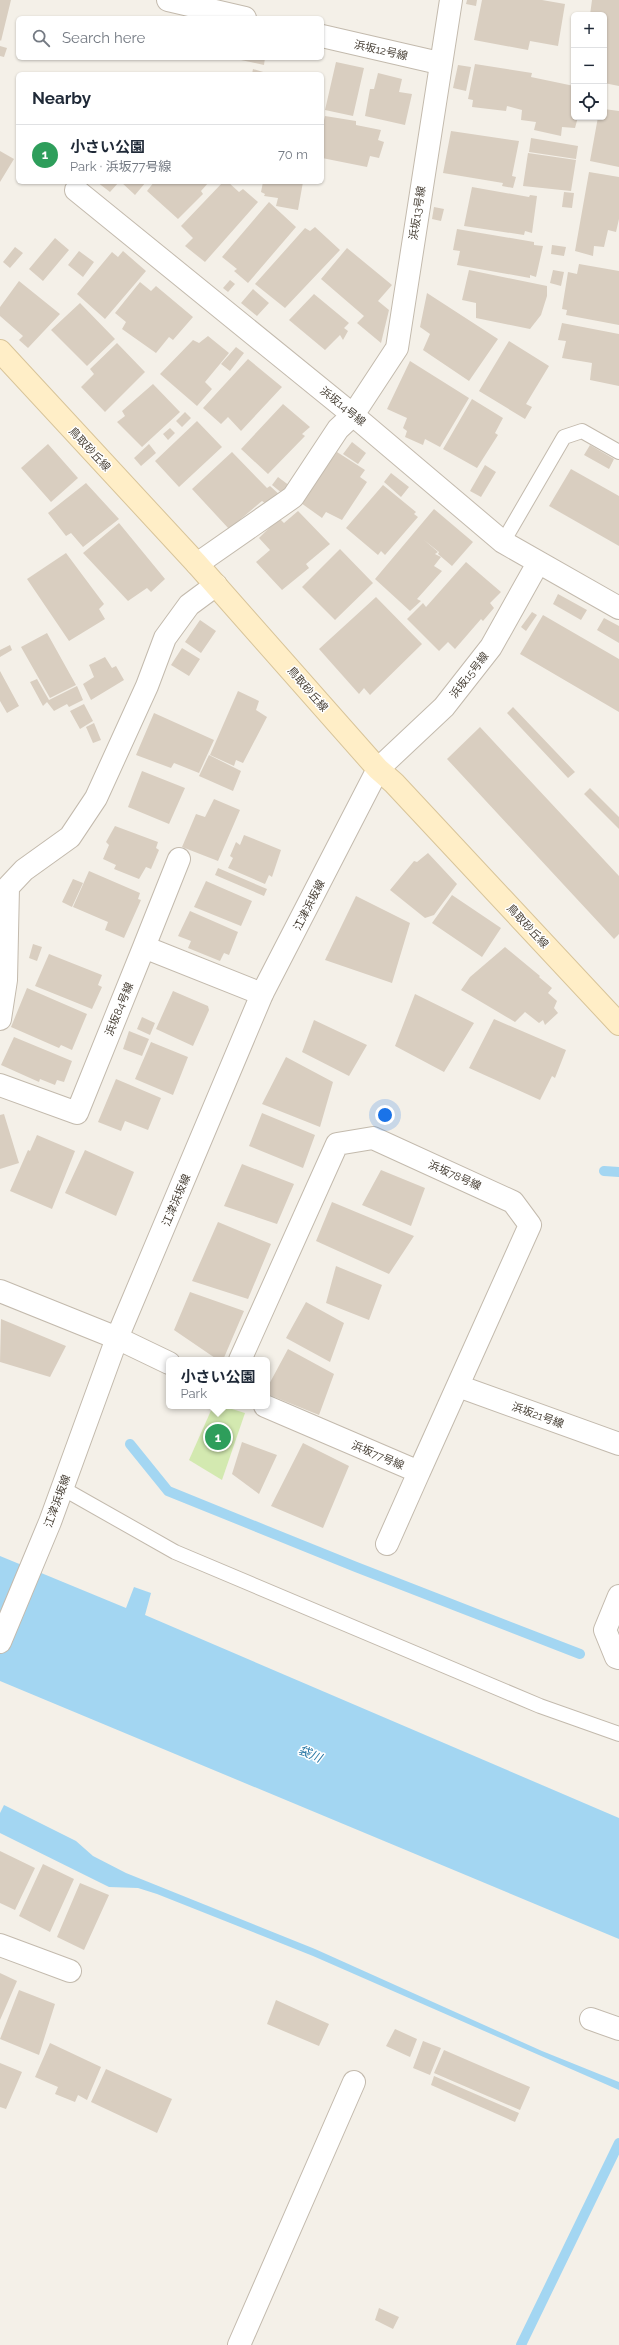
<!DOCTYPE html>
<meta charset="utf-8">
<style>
body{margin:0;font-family:Raleway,"Noto Sans JP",sans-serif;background:#f6f6f7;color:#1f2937}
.controls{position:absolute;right:12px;top:12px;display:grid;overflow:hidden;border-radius:6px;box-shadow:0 1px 3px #0004}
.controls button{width:36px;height:36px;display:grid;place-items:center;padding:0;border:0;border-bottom:1px solid #e0e1e3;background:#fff;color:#1f2937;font:20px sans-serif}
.you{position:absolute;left:385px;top:1115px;width:14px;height:14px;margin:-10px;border:3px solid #fff;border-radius:50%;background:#1a73e8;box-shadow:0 0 0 6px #1a73e833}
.badge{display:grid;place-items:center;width:26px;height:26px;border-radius:50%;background:#b45309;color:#fff;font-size:13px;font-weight:700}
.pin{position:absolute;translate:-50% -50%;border:2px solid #fff;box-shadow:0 1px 4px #0006}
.popup{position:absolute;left:166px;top:1357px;width:104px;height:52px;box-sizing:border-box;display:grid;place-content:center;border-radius:6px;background:#fff;filter:drop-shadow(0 1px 3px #0005);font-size:13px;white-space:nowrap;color:#747a83}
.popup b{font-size:15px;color:#1f2937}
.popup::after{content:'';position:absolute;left:50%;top:100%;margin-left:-8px;border:8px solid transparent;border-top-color:#fff}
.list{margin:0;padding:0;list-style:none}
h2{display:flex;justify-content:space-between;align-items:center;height:52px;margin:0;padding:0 16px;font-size:17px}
h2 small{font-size:13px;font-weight:400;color:#747a83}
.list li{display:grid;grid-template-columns:26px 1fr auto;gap:12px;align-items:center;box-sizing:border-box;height:60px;padding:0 16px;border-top:1px solid #e0e1e3}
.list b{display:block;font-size:15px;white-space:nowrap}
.list p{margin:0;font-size:13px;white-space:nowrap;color:#747a83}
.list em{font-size:13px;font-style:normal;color:#747a83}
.icon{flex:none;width:22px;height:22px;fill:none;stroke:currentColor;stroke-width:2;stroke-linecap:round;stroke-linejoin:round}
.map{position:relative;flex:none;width:619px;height:2345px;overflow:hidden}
.search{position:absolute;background:#fff;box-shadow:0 1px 3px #0004;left:16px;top:16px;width:308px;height:44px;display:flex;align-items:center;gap:10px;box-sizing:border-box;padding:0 14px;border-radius:6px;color:#747a83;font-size:15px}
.panel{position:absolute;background:#fff;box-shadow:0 1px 3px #0004;left:16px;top:72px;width:308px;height:112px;border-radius:6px}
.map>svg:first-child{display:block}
</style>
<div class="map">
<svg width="619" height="2345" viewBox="0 0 619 2345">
<rect width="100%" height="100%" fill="#f4f0e8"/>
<!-- green -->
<path fill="#d3e9b0" d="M213 1406H222L245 1413 222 1480 189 1460Z"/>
<!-- water -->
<path fill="#a3d6f2" d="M0 1556 126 1608 134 1587 151 1593 145 1615 619 1818V1939L0 1681Z
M4 1805 76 1841 93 1856 126 1873 315 1949 542 2051 619 2082V2090L313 1956 157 1894 138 1888 109 1887 0 1833V1813Z"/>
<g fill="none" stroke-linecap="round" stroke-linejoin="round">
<!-- stream -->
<path stroke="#a3d6f2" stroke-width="10" d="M604 1171 619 1172
M130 1444 168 1491 356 1567 580 1654
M521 2345 619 2143"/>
</g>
<!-- building -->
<path fill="#d9cec0" d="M0 0H11L1 41 0 40Z
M467 0H477L476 6 466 4Z
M482 0H542L565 4 558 46 530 41 528 50 474 40Z
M592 0H619V86L604 83V15H590Z
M0 46 7 48 4 57 0 56Z
M242 58H265L264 65 241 60Z
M336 62 364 68 353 116 325 110Z
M475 64 532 73 531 77 574 86V117H578L575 128 562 127 561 136 534 130 536 122 521 120 522 110 507 106 506 111 472 107 473 100 468 99Z
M458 65 471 67 466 91 453 88Z
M253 69 270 74H252Z
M378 73 402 79 399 92 412 94 405 125 365 116 370 89H374Z
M604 109 619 111V167L590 161 598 117H604Z
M325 116 356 121V125L381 130 378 140 384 142 379 158 370 156 367 167 322 158V129Z
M451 131 519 141 512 176 516 177 513 188 502 186 503 183 443 173Z
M531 138 578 146 576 159 529 152Z
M0 151 14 159 0 182Z
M528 153 576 160 571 191 523 186Z
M589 172 619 177V219L616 232 608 230 604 247 594 246 593 256 575 251Z
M97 182H119L110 192Z
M121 182H146L135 195Z
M154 182H209L201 191 203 194 178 219 147 191Z
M223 182H228L239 192 243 189 258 202 205 262 185 246 193 238 181 226Z
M263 182H303L298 210 276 206 278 198 264 196 265 194 261 192Z
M472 187 529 197 530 195 537 196 532 233 525 231 524 235 464 226Z
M564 192 574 193 572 208 562 207Z
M269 202 296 227 248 283 234 271 237 269 222 257Z
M434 207 444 209 441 221 432 219Z
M315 227 340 250 285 308 255 284 305 228 310 231Z
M457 229 534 242V245L543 246 536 277 530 275V278L457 265 460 251 453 250Z
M55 238 69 250 43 281 29 269Z
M552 245 566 247 564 256 551 254Z
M15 247 23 253 10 268 3 262Z
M347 248 392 285 378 301 389 310 381 343 357 323 364 316 321 279Z
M79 251 94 262 83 277 68 265Z
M123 251 146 271 105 319 77 294 112 252 118 257Z
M579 264 619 271V325L566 315 567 310 562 309 568 272 577 274Z
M469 270 547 286V296L541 315 530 329 476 318V303L462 300Z
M553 270 564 272 561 286 550 283Z
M230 280 235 284 228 292 223 288Z
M19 281 60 314 28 348 19 340 23 336 0 316V307Z
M140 282 151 291 156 286 193 317 173 340 169 337 156 353 122 329 126 322 115 313Z
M253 289 269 303 257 316 241 303Z
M427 293 498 339 469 381 423 350 430 334 420 327Z
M314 294 349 323 344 328 348 331 343 340 340 335 325 350 289 320Z
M80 303 115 339 87 366 51 330Z
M562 323 619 334V386L590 380 592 363 562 358 566 341 558 340Z
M208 336 229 353 205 382 212 389 197 406 160 374 193 340 199 343Z
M509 341 549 366 526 404 532 407 525 419 479 391Z
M117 343 145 372 105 412 81 387 94 374 90 369Z
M236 347 244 353 230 371 221 364Z
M248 359 282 387 241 431 228 417 221 424 203 408Z
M410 361 469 398 440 447 425 439 423 445 405 437 407 431 403 428 407 418 387 409Z
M153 384 180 412 142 447 117 422 125 416 122 411Z
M472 399 503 418 495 433 498 435 477 468 443 449Z
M283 404 310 427 302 434 305 436 268 474 241 449Z
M185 412 191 418 182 427 176 421Z
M197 421 222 447 179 487 155 461Z
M170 428 175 433 168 440 163 434Z
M352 442 366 453 358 464 343 454Z
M48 444 78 478 51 502 21 468Z
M149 444 156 453 141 466 134 458Z
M590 445 614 459 609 469 584 455Z
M232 452 267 488 270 486 281 496 269 506 262 501 229 529 192 489Z
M337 452 365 470 360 477 367 482 342 520 326 512 322 518 301 503Z
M485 465 496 472 481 497 470 491Z
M571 469 619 496V546L549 506Z
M391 473 409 487 401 497 384 482Z
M278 477 290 486 283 494 272 485Z
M86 483 119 519 83 547 71 533 66 536 48 513Z
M383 485 416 512 414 514 418 517 385 555 381 551 378 555 346 528Z
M434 509 473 542 452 566 438 554 439 552 424 540 438 552 435 554 441 557 434 566 442 571 417 599 421 601 410 611 375 579Z
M298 511 330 544 306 564 309 568 282 590 256 562 270 550 259 538 279 518 284 523Z
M119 523 165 579 151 592 147 588 128 601 83 553Z
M340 549 373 583 335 620 302 587Z
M66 553 104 604 99 609 105 619 69 641 27 579Z
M466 562 501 592 490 603 494 608 483 621 481 619 455 649 448 642 439 651 407 619 423 603 426 607Z
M558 594 587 610 581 620 553 604Z
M376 597 422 644 370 695 364 688 359 694 319 649Z
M532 612 537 615 526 631 521 627Z
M543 615 619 659V712L520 654Z
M604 618 619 626V643L597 630Z
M200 620 216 631 201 653 185 642Z
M47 633 76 685 50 698 21 647Z
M10 645 12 650 0 657V650Z
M182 648 200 659 189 676 171 665Z
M105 657 112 668 116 666 124 680 91 700 83 684 94 677 89 665Z
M0 671 19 706 7 713 0 701Z
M37 679 49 700 77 686 83 700 69 707 67 704 54 711 47 702 43 706 30 682Z
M238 691 259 701 256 710 267 717 243 763 236 760 234 766 210 755Z
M84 704 93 721 80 729 70 711Z
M513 707 575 772 568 778 507 713Z
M154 713 214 740 199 773 174 763 171 768 136 755Z
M94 723 101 740 93 743 86 727Z
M480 727 619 876V934L614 939 447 759Z
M209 755 241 771 233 791 199 776Z
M142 771 185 788 169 824 128 807Z
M590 788 619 817V829L584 794Z
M214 799 240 810 218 861 182 847 196 814 205 817Z
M115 826 158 842 156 848 159 850 151 869 146 867 139 879 114 869 116 865 103 859 109 845 106 842Z
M244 835 281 850 272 877 269 875 265 884 228 868 233 858 230 856 236 842 240 845Z
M428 853 457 884 434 915 425 918 390 890 414 861 417 862Z
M218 868 267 889 264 896 215 875Z
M89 871 140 893 138 899 141 900 124 938 105 930 108 922 73 907Z
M73 879 83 883 72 907 62 902Z
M206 881 252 901 241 926 194 907Z
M452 895 501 928 482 957 432 923Z
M356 896 410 923 392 983 325 960Z
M190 911 238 932 229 955 224 953 220 961 188 948 191 941 178 936Z
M33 944 42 947 37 961 29 958Z
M505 947 540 976 539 977 552 988 548 993 557 1001 554 1008 558 1013 545 1025 543 1020 539 1023 525 1012 515 1022 461 990 470 977Z
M49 954 102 975 98 985 102 987 92 1009 35 986Z
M27 988 87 1014 72 1050 61 1045 59 1048 11 1027Z
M173 991 208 1006 209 1010 193 1046 156 1029Z
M415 994 474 1023 444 1072 395 1046Z
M142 1017 155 1023 150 1035 137 1029Z
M494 1019 566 1050 555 1078 552 1076 540 1100 469 1068Z
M314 1020 367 1045 349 1076 302 1052Z
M129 1031 149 1039 142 1056 123 1049Z
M14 1037 72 1061 64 1082 57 1080 55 1085 40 1079 39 1082 1 1065Z
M151 1042 188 1057 173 1095 135 1079Z
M286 1057 333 1082 320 1127 262 1104Z
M116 1079 161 1098 148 1130 125 1121 121 1131 98 1122Z
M262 1113 315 1135 303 1168 249 1146Z
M4 1114 19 1163 0 1169V1115Z
M37 1135 75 1151 52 1209 10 1191 28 1150 30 1151Z
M85 1150 134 1172 116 1216 65 1193Z
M242 1164 294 1184 277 1224 224 1206Z
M381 1170 425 1188 411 1226 362 1205Z
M332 1202 414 1236 389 1274 316 1241Z
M218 1222 271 1244 248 1299 192 1281Z
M336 1266 382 1285 369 1320 326 1303Z
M190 1292 244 1311 223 1360H218L174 1330Z
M306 1302 344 1323 330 1362 286 1338Z
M1 1319 66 1346 50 1377 0 1362Z
M288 1349 334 1374 319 1415 267 1394V1388Z
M242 1442 277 1455 259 1494 232 1474Z
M303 1443 349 1466 323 1528 271 1506Z
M0 1851 35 1868 15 1910 0 1903Z
M43 1864 74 1879 50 1932 19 1916Z
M80 1883 109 1895 84 1950 57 1937Z
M0 1973 17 1981 0 2020Z
M19 1990 55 2004 39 2055 0 2039Z
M276 2000 329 2024 319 2046 267 2024Z
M395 2029 417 2039 410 2057 386 2046Z
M423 2041 441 2048 430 2075 413 2068Z
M50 2043 101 2067 87 2100 78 2095 75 2102 55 2094 58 2087 35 2077Z
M444 2050 530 2087 520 2110 434 2073Z
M0 2063 22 2072 6 2109 0 2107Z
M106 2069 172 2099 157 2133 91 2102Z
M434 2076 519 2113 515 2122 431 2085Z
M379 2308 399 2317 393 2329 375 2320Z"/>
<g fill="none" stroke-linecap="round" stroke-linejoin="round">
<!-- service casing -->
<g stroke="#c3baad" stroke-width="16">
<path id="service" d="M503 542 564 437 582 431 619 452
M62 1488 175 1552 540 1706 619 1734"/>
</g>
<!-- minor casing -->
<g stroke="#c3baad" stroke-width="24">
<path id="minor" d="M168 0 245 18
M322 36 439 63
M76 190 353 415 503 542 619 608
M197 564 293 497 338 429 353 415 397 348 451 0
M378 769 444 707 491 647 538 563
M144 947 179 859
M0 1019 6 980 8 887 24 870 70 837 96 798 147 686 165 638 189 605 216 585
M0 1085 77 1113 144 947 262 994
M0 1291 117 1338 169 1363
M240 1360 337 1144 373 1138 513 1202 530 1225 419 1472
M458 1386 619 1444
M265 1406 419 1472 387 1544
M619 1596 605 1630 616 1657 619 1658
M0 1945 70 1971
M591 2019 619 2029
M239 2345 354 2082"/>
</g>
<!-- tertiary casing -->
<g stroke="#c3baad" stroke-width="24">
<path id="tertiary" d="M0 1642 50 1522 117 1338 262 994 378 769"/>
</g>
<!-- secondary casing -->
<g stroke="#d8c499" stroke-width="24">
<path id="secondary" d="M0 351 197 564 378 769 394 783 619 1024"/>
</g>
<!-- service -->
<use href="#service" stroke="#fff" stroke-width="14"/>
<!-- minor -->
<use href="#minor" stroke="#fff" stroke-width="22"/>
<!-- tertiary -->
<use href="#tertiary" stroke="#fff" stroke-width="22"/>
<!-- secondary -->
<use href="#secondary" stroke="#ffeec7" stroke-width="22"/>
</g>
<g text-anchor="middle" stroke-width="3" stroke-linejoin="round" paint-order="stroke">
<!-- street labels -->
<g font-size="11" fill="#484036" stroke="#fff">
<text transform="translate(381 50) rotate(13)" y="4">浜坂12号線</text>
<text transform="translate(417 213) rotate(-81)" y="4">浜坂13号線</text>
<text transform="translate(343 406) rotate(39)" y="4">浜坂14号線</text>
<text transform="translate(90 449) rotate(47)" y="4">鳥取砂丘線</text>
<text transform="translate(469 675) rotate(-52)" y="4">浜坂15号線</text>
<text transform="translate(308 689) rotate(49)" y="4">鳥取砂丘線</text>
<text transform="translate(309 905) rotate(-63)" y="4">江津浜坂線</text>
<text transform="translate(528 926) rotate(47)" y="4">鳥取砂丘線</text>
<text transform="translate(119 1009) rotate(-68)" y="4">浜坂84号線</text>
<text transform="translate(455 1175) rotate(24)" y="4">浜坂78号線</text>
<text transform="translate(176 1200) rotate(-67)" y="4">江津浜坂線</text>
<text transform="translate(538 1415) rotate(20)" y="4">浜坂21号線</text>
<text transform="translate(378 1455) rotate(23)" y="4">浜坂77号線</text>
<text transform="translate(57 1501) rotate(-70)" y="4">江津浜坂線</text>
</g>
<!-- water labels -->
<g font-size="12" font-style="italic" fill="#2a78a6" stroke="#fff">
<text transform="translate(310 1754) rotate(23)" y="4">袋川</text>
</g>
</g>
</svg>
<div class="controls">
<button>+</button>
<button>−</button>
<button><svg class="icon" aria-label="locate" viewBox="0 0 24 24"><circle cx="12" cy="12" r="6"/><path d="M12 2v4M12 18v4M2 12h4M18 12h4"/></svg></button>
</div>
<div class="you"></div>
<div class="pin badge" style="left:218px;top:1437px;background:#2e9e5b">1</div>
<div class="popup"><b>小さい公園</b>Park</div>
<div class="search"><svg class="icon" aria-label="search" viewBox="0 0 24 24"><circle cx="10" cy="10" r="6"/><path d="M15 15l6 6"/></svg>Search here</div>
<section class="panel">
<h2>Nearby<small></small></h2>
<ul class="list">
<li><span class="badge" style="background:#2e9e5b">1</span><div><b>小さい公園</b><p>Park · 浜坂77号線</p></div><em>70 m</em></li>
</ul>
</section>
</div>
